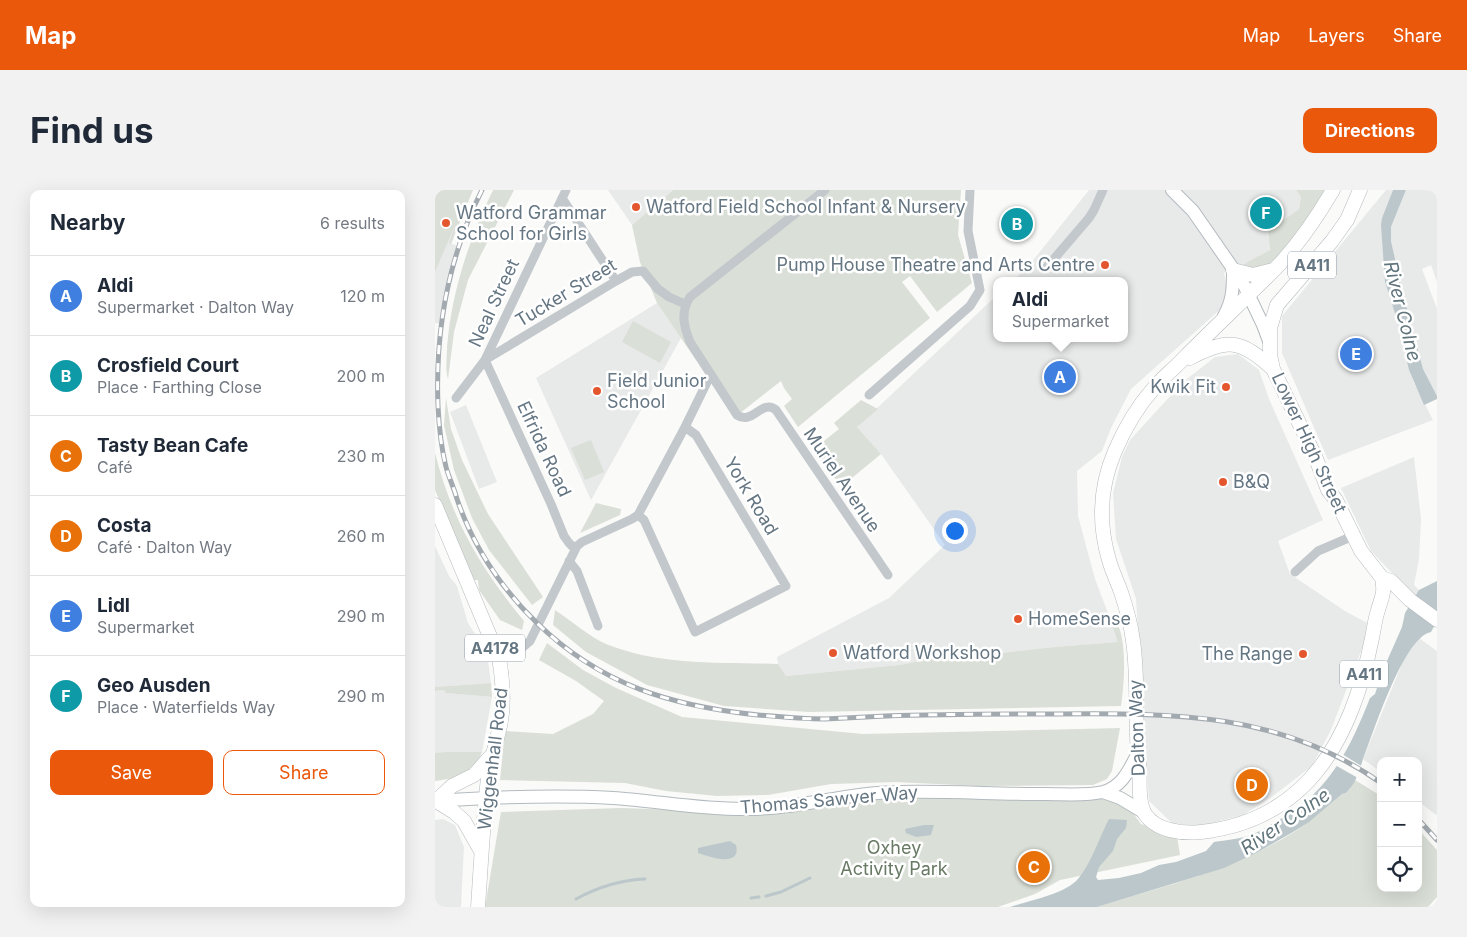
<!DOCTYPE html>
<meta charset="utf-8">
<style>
body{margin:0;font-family:Inter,sans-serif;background:#f2f2f3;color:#1f2937}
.controls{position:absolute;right:15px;bottom:15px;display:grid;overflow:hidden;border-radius:10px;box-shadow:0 5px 20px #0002}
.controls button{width:45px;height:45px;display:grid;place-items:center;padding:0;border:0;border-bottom:1px solid #e0e1e3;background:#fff;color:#1f2937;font:25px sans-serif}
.you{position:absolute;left:519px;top:340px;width:18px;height:18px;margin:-12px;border:4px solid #fff;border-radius:50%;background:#1a73e8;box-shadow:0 0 0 8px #1a73e833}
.badge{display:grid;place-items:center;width:32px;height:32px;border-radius:50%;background:#ea580c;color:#fff;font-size:16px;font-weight:700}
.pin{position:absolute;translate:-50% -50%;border:2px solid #fff;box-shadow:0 1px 5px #0006}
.popup{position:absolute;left:558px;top:87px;width:135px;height:65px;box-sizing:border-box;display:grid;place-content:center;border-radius:10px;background:#fff;filter:drop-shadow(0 1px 4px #0005);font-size:16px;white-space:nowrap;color:#747a83}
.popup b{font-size:19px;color:#1f2937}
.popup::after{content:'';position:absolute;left:50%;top:100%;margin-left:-10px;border:10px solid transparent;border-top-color:#fff}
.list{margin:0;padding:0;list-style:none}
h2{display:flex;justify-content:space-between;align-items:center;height:65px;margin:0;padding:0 20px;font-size:21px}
h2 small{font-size:16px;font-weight:400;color:#747a83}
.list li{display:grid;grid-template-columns:32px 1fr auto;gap:15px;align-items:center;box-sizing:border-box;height:80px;padding:0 20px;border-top:1px solid #e0e1e3}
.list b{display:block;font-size:19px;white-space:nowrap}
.list p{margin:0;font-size:16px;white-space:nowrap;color:#747a83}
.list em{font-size:16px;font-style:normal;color:#747a83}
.actions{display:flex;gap:10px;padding:15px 20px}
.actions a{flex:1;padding:11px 0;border:1px solid #ea580c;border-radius:10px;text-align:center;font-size:18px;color:#ea580c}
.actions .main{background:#ea580c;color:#fff}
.icon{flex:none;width:28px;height:28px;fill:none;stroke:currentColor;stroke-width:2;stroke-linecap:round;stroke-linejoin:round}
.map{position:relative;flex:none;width:1002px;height:717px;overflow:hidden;border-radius:10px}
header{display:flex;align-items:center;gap:30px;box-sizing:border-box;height:70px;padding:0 25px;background:#ea580c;color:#fff}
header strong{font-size:24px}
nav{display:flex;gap:28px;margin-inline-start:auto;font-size:18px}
.intro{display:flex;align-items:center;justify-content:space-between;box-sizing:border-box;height:120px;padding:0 30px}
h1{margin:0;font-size:35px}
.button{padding:12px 22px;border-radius:10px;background:#ea580c;color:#fff;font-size:18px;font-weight:700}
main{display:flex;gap:30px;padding:0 30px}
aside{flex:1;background:#fff;border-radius:10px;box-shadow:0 5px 20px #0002}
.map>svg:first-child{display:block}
</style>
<header>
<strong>Map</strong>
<nav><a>Map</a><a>Layers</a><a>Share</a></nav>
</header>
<div class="intro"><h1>Find us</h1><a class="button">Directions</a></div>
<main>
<aside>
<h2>Nearby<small>6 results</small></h2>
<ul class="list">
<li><span class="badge" style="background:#3f7fe0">A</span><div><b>Aldi</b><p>Supermarket · Dalton Way</p></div><em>120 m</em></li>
<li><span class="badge" style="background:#0f9aa8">B</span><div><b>Crosfield Court</b><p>Place · Farthing Close</p></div><em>200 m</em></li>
<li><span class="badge" style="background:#e8710a">C</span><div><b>Tasty Bean Cafe</b><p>Café</p></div><em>230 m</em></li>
<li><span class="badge" style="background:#e8710a">D</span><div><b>Costa</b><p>Café · Dalton Way</p></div><em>260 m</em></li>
<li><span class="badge" style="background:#3f7fe0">E</span><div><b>Lidl</b><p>Supermarket</p></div><em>290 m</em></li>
<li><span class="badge" style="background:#0f9aa8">F</span><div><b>Geo Ausden</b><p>Place · Waterfields Way</p></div><em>290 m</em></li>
</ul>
<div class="actions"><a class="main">Save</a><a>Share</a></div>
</aside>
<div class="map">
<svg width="1002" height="717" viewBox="0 0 1002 717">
<rect width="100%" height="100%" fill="#fafaf8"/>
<!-- built -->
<path fill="#e8e9e9" d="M0 0H34L15 53 25 57 13 102 9 134 0 133Z
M173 0H238L197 35Z
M654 0H861L866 7 864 19 833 41 835 60 819 69 789 83 793 103 787 118 696 199 676 238 667 261 642 281 643 326 660 389 684 452 619 457 566 463 523 464 464 475 351 486 343 474 342 467 454 408 510 355 446 264 422 237 561 106V148H689V91H578L596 73Z
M951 0H958L947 28 950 92 963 133 969 161 979 193 998 230 893 270 847 163V126Z
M971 0H1002V92L996 75 987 79 1002 119V206L988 179 967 100 956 51V37Z
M222 113 246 148 156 310 101 188Z
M803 164 824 180 834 209 888 330 843 351 855 384 910 421 936 435 896 540 877 576 838 606 808 625 765 636 737 633 714 611 701 409 681 349 678 303 687 267 695 250 748 192 780 167Z
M31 215 62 292 44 299 15 222Z
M979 267 986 329 984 369 979 395 984 400 980 407 936 361 906 298Z
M0 356 14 386 22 396 33 433 52 463 56 493 0 497Z
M984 448 1002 461V624L1001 625 983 611V571H946V582L928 569 969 469Z
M9 500 11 503 57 507 47 562 0 563V501Z
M8 629 20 635 29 657 26 717H0V630Z"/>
<!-- green -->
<path fill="#dadfd7" d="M0 0H38L16 54 14 53 21 33 0 82Z
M58 0H79L33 90 19 142 13 189C10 179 12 169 12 158 16 104 34 49 58 0Z
M238 0H526L523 45 537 93 502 122 475 86 467 92 495 128 363 237 349 216 357 209 349 198 346 191 300 227 222 113 205 72 197 35Z
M861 0H890L866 40 838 74 821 79 807 75 835 60 833 41 864 19 866 7Z
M198 131 236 152 225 173 187 152Z
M11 208 16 239 27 270 53 324 108 407 97 415 54 360 37 328 19 280 9 235Z
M426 210 443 219 422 237 446 264 406 297 379 259 404 239 399 233Z
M156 250 169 282 150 290 136 258Z
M0 263C17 330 46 379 89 431L87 440 65 430 44 400 43 390H38L0 300Z
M161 313 186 319 185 325 145 343Z
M120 420C135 430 155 447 171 454 225 476 286 472 343 474L351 486 464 475 523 464 566 463 619 457 683 452 673 424C695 433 689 497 686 516L374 522 289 516 212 495 151 462 118 435Z
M112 453 148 480 181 498 247 527 428 544 685 538 677 581 672 589 658 595 543 596 461 592 396 594 333 605 282 606 231 601 190 593 65 590 70 541 118 544 158 524 169 511 141 491 104 470Z
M56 493 57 507 11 503 9 500 0 501V497Z
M13 562H47L43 572 26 587 0 591V563Z
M920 590 946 606V698H983V639L1002 660V707L993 717H662C729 696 799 680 859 642 876 631 891 617 907 604L911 603Z
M460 607 663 608 692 615 706 634 742 646 745 665 625 690 600 704 563 717H50L66 622 186 618 244 620Z"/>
<!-- water -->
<path fill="#bbc7cb" d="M958 0H971L956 37V51L967 100 988 179 1002 206V209L989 215 974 180 963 133 950 92 946 35 947 28Z
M1002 391V431L996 442C966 447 932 563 920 591 918 595 914 599 911 603L907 604 874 632 858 642 823 662 789 678 662 717H575C593 711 630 704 643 689 657 672 664 648 674 629L692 630 691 638 682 649 678 661 664 677 661 687 663 690 684 688 706 683 724 675 741 672 771 661 779 652C791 650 805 649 816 645 824 642 832 637 840 632 893 604 914 561 935 508L940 504 948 480 967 437 970 423 984 400Z
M489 635H499L496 645 481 647 471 643 470 639Z
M295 651 301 655C307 678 274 667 263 663V658Z"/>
<!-- pier -->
<path fill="#fafaf8" d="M907 564 928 577 923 588 900 575Z"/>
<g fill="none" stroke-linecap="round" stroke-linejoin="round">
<!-- stream -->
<path stroke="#bbc7cb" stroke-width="3" d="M331 706 346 702 375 688
M316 708 324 707
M141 709C163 697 184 690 210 689"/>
<!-- secondary casing -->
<g stroke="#b3babf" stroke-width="14">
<path id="secondary" d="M737 0 758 21 808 93 828 135 834 151
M789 126C798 110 798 98 798 80
M668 602 685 608 710 623
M0 611C59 607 119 605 178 608 223 611 268 620 313 619 364 619 413 602 464 602 513 601 562 604 611 604 629 604 650 606 668 602 687 597 694 580 702 565"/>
</g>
<!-- primary casing -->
<g stroke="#b5babe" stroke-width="15">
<path id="primary" d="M898 0C881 29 862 57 838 81 809 110 779 138 750 167 740 178 728 187 718 199 703 216 689 240 680 261 665 296 663 333 674 370 677 381 682 391 686 402 691 417 696 434 698 451 704 491 699 533 704 574 706 589 702 610 710 624 721 641 748 644 766 642 875 630 918 545 937 448 939 439 940 429 943 420 947 406 950 403 947 388
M925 0 912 30 897 51 842 115 835 138V165L838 179 880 266 893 300 901 310 926 361 947 388 956 391 975 410 1002 430
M798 80 818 85 838 80
M755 168C792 148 806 149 838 179
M0 315 64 468C68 491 70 513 65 536 61 554 56 570 53 588 48 631 46 674 43 717
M46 661 29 631 19 622 1 611 17 596 39 585 56 566"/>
</g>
<!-- street -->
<path stroke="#c3c8cc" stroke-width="9" d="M390 0 255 107C245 122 249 137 255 152L302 225C317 236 327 208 341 220L453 385
M127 8 181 91
M612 77 654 28 659 20 668 0
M434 205 535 116 545 100 533 41 535 0
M21 208 50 170 131 0
M203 325 209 330 260 442 351 396 261 245 250 237
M140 359 134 353 129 346 116 314 50 170 181 91 197 82 208 81 223 99 234 107 250 114
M134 371 142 381 163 436
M860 382 883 361 918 346
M64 468 88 457 95 451 142 356 147 352 197 329 203 325 250 237 276 184"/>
<!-- secondary -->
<use href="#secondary" stroke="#fff" stroke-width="12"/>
<!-- primary -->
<use href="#primary" stroke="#fff" stroke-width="14"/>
<!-- rail casing -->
<g stroke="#a2aab0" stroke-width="5">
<path id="rail" d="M47 0C13 68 0 140 3 216 4 237 6 257 11 277 14 288 19 298 22 309 38 356 67 399 102 433 166 495 236 516 323 525 345 527 368 529 390 529 411 528 431 527 451 526 508 524 564 524 621 524 738 523 846 522 946 593
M983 629 1002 650"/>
</g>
<!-- rail -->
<use href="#rail" stroke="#fff" stroke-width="3" stroke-dasharray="9" stroke-linecap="butt"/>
</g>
<!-- markers -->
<g fill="#e4572e" stroke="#fff" stroke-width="2">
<circle cx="201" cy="17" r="5"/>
<circle cx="11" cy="33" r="5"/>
<circle cx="670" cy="75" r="5"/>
<circle cx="791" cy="197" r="5"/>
<circle cx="162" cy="201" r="5"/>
<circle cx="788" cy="292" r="5"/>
<circle cx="583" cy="429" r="5"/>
<circle cx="398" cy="463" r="5"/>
<circle cx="868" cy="464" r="5"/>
</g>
<g text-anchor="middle" stroke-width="5" stroke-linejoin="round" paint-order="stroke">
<!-- shield labels -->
<g fill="#fff" stroke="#939fa8" stroke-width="1">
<rect x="853" y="61.5" width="48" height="27" rx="4"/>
<rect x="30" y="444.5" width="60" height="27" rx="4"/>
<rect x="905" y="470.5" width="48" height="27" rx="4"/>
</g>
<g font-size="16" font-weight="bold" fill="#657683">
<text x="877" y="81">A411</text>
<text x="60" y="464">A4178</text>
<text x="929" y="490">A411</text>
</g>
<!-- poi labels -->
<g font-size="18" fill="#657683" stroke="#fff" text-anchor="start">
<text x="211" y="23">Watford Field School Infant &amp; Nursery</text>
<text x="21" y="29">Watford Grammar<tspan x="21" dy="21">School for Girls</tspan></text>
<text x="660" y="81" text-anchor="end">Pump House Theatre and Arts Centre</text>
<text x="172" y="197">Field Junior<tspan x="172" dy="21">School</tspan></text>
<text x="781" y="203" text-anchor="end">Kwik Fit</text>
<text x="798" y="298">B&amp;Q</text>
<text x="593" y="435">HomeSense</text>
<text x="408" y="469">Watford Workshop</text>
<text x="858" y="470" text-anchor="end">The Range</text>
</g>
<!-- street labels -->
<g font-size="18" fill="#657683" stroke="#fff">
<text transform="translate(131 103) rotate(-31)" y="6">Tucker Street</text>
<text transform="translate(59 113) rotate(-65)" y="6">Neal Street</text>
<text transform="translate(874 253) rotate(65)" y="6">Lower High Street</text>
<text transform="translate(109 259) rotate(65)" y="6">Elfrida Road</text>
<text transform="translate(407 290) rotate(56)" y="6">Muriel Avenue</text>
<text transform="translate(316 306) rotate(59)" y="6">York Road</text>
<text transform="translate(702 538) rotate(-92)" y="6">Dalton Way</text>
<text transform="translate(58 569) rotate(-83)" y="6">Wiggenhall Road</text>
<text transform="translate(394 610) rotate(-5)" y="6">Thomas Sawyer Way</text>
</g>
<!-- park labels -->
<g font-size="18" fill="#687a64" stroke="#fff">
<text x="459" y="664">Oxhey<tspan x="459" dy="21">Activity Park</tspan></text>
</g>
<!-- water labels -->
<g font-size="19" font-style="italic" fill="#60757c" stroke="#fff">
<text transform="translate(968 121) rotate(76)" y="7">River Colne</text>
<text transform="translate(850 631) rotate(-34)" y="7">River Colne</text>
</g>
</g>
</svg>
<div class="controls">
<button>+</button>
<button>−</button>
<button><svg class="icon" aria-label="locate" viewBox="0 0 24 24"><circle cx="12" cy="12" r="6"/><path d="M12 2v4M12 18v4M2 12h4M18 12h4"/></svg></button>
</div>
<div class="you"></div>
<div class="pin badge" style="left:625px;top:187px;background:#3f7fe0">A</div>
<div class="popup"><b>Aldi</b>Supermarket</div>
<div class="pin badge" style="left:582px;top:34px;background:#0f9aa8">B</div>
<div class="pin badge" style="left:599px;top:677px;background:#e8710a">C</div>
<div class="pin badge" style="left:817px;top:595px;background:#e8710a">D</div>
<div class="pin badge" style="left:921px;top:164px;background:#3f7fe0">E</div>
<div class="pin badge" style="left:831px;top:23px;background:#0f9aa8">F</div>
</div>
</main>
